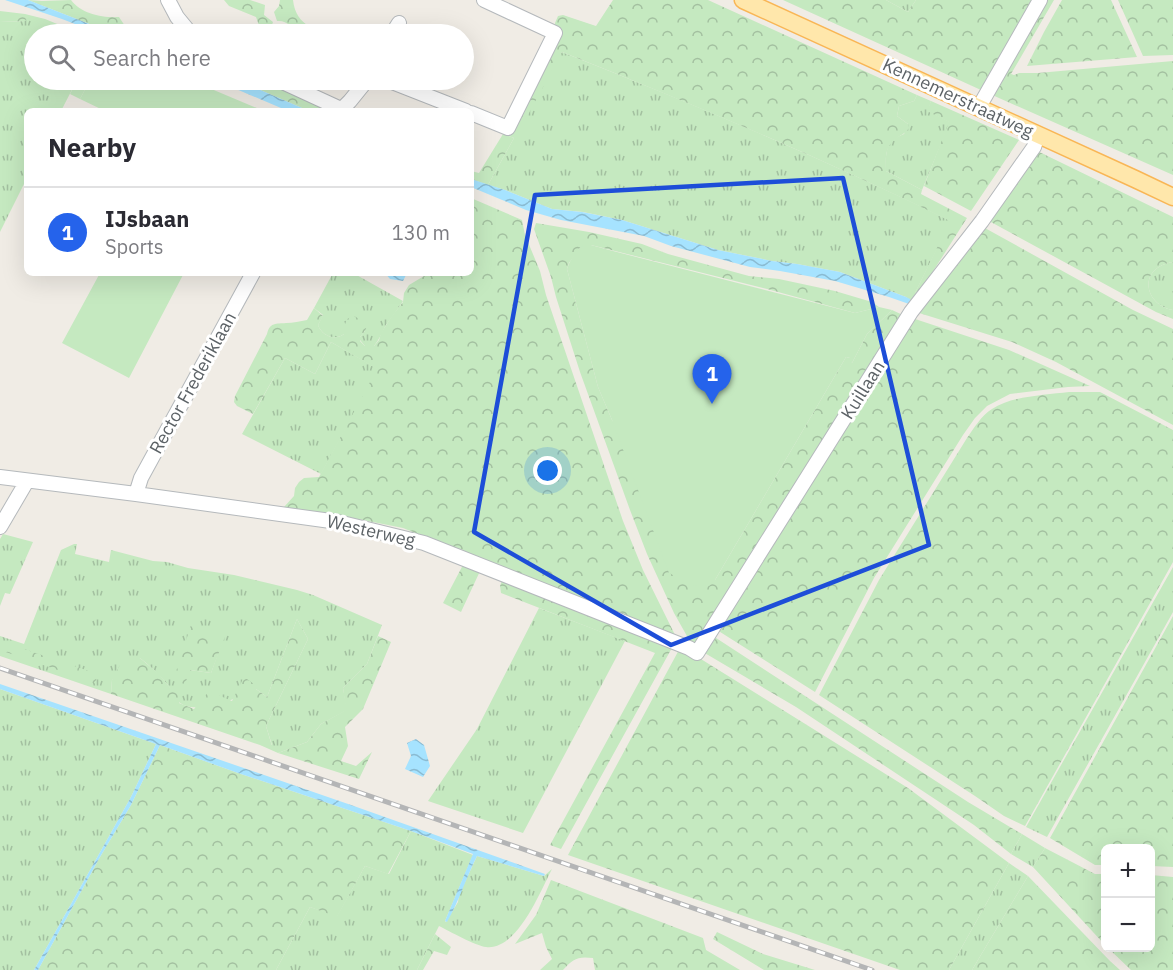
<!DOCTYPE html>
<meta charset="utf-8">
<style>
body{margin:0;font-family:"IBM Plex Sans",sans-serif;background:#f2f2f3;color:#2b2b33}
.controls{position:absolute;right:18px;bottom:18px;display:grid;overflow:hidden;border-radius:9px;box-shadow:0 6px 24px #0002}
.controls button{width:54px;height:54px;display:grid;place-items:center;padding:0;border:0;border-bottom:2px solid #e1e1e2;background:#fff;color:#2b2b33;font:30px sans-serif}
.you{position:absolute;left:548px;top:471px;width:21px;height:21px;margin:-15px;border:4px solid #fff;border-radius:50%;background:#1a73e8;box-shadow:0 0 0 9px #1a73e833}
.badge{display:grid;place-items:center;width:39px;height:39px;border-radius:50%;background:#2563eb;color:#fff;font-size:20px;font-weight:700}
.pin{position:absolute;translate:-50% -50px;filter:drop-shadow(0 2px 3px #0008)}
.pin::after{content:'';position:absolute;top:32px;width:21px;height:18px;background:inherit;clip-path:polygon(0 0,100% 0,50% 100%)}
.list{margin:0;padding:0;list-style:none}
h2{display:flex;justify-content:space-between;align-items:center;height:78px;margin:0;padding:0 24px;font-size:26px}
h2 small{font-size:20px;font-weight:400;color:#7c7c81}
.list li{display:grid;grid-template-columns:39px 1fr auto;gap:18px;align-items:center;box-sizing:border-box;height:90px;padding:0 24px;border-top:2px solid #e1e1e2}
.list b{display:block;font-size:22px;white-space:nowrap}
.list p{margin:0;font-size:20px;white-space:nowrap;color:#7c7c81}
.list em{font-size:20px;font-style:normal;color:#7c7c81}
.icon{flex:none;width:33px;height:33px;fill:none;stroke:currentColor;stroke-width:2;stroke-linecap:round;stroke-linejoin:round}
.map{position:relative;flex:none;width:1173px;height:970px;overflow:hidden}
.search{position:absolute;background:#fff;box-shadow:0 6px 24px #0002;left:24px;top:24px;width:450px;height:66px;display:flex;align-items:center;gap:15px;box-sizing:border-box;padding:0 21px;border-radius:33px;color:#7c7c81;font-size:22px}
.panel{position:absolute;background:#fff;box-shadow:0 6px 24px #0002;left:24px;top:108px;width:450px;height:168px;border-radius:9px}
.map>svg:first-child{display:block}
</style>
<div class="map">
<svg width="1173" height="970" viewBox="0 0 1173 970">
<defs>
<pattern id="grass-tufts" width="24" height="20" patternUnits="userSpaceOnUse" patternTransform="scale(1.5)"><rect width="24" height="20" fill="#c5e9c0"/><path d="M3 7l-1-3M5 7V3M7 7l1-3M15 17l-1-3M17 17v-4M19 17l1-3" fill="none" stroke="#a3c0a0"/></pattern>
<pattern id="forest-crowns" width="20" height="18" patternUnits="userSpaceOnUse" patternTransform="scale(1.5)"><rect width="20" height="18" fill="#c5e9c0"/><path d="M2 6a3 3 0 1 1 6 0M12 15a3 3 0 1 1 6 0" fill="none" stroke="#a3c0a0"/></pattern>
<pattern id="water-waves" width="16" height="10" patternUnits="userSpaceOnUse" patternTransform="scale(1.5)"><rect width="16" height="10" fill="#a6e3ff"/><path d="M0 5q4-4 8 0t8 0" fill="none" stroke="#8abbd2"/></pattern>
</defs>
<rect width="100%" height="100%" fill="#f0ece5"/>
<!-- grass -->
<path fill="url(#grass-tufts)" fill-rule="evenodd" d="M886 0H916L908 12Z
M25 14 45 19 82 34H34V80H77L61 111H27V178L0 232V22L25 21Z
M562 52C693 104 824 159 951 221L915 293 916 298 911 302 906 297 840 272 797 264 772 261 718 250 622 220 583 212 552 209 505 190 488 185 514 138 503 134Z
M917 95 931 101 928 111 950 122 922 190 886 171C886 154 884 141 904 134L908 124 897 116 899 106 914 101Z
M1173 262V310C1144 305 1137 268 1173 262Z
M333 273H353L403 301C398 309 392 317 386 325 382 332 379 340 374 346H365L360 340V337L365 331 344 327V334C335 341 322 336 318 325L323 315 314 308Z
M331 342 378 369 321 474 242 434 285 358 315 374Z
M3 534 33 542 10 594 5 593 0 606V539Z
M74 544H77L75 554 109 562 111 550 153 561 167 562 188 568 234 575 297 590 313 595 382 625 367 664 343 688 347 710 321 724 307 742 278 753 260 745H272L266 726 308 639 297 619 267 697 256 689C238 698 198 716 180 703 175 699 171 689 167 684 159 674 150 666 140 658L112 680 111 694 0 656V636L24 644 61 550ZM225 634 211 673 190 670Z
M1173 567V612L1047 837 1026 827Z
M539 608 625 641 523 833 428 801 477 729Z
M0 689 156 744 131 797 34 970H0Z
M411 831 473 855 445 921 446 922 458 902 459 895 477 856 544 876 552 869C540 892 517 951 486 947 476 946 449 931 439 926L417 970H276L310 907 337 916 365 866 389 874Z
M1022 834 1045 848 1033 867 1011 854Z
M1009 863 1028 876 972 970H949Z"/>
<!-- forest -->
<path fill="url(#forest-crowns)" d="M28 0 42 1 71 0C81 14 103 18 119 17L127 29 141 34H115Z
M224 0H250L265 5 264 15 273 22 269 34H262L256 17 229 6Z
M280 0H293C296 27 318 32 341 34H297C292 27 287 20 277 21L274 12 279 6Z
M613 0H708L917 95 914 101 899 106 897 116 908 124 909 128C905 134 902 134 897 138 884 147 886 157 886 171L922 190 921 194 967 218 916 298 915 293 950 221C824 159 693 104 562 52L522 126 516 130 511 129 555 26V23L558 16 563 15 596 26Z
M783 0H886L908 12 916 0H1033L981 90Z
M1044 0H1054L1011 74 1014 75 1019 73H1038L1173 61V175L990 94Z
M1062 0H1111L1137 57 1027 66 1044 32Z
M1118 0H1173V55L1143 56Z
M0 11 25 14 26 21 0 22Z
M77 80H90L80 99 70 94Z
M237 80H268L322 104 332 111H309Z
M931 101 1019 140 971 211 924 186 949 122 927 111Z
M503 134 514 138 488 185 471 179V171L479 173Z
M1027 146 1173 217V262C1137 268 1144 305 1173 310V319L1156 312 978 215Z
M471 198 522 220 525 235 540 271 546 295 623 521 643 570 676 637 577 596 549 587 403 528 348 517 284 507 294 496 295 488 299 482 304 478 319 477 377 369 331 342 315 374 285 358 253 414 237 406 234 402 235 396 267 334C270 322 276 324 286 323 293 323 300 321 307 320L314 308 323 316 318 325C322 336 335 341 344 334V327L347 319 354 316 363 321 367 326 365 331 360 337V341L365 346H374L379 340 381 333 392 316 403 302 404 293 409 285 429 273H471Z
M974 222 1133 310 1173 329V425L1056 362 1012 342 916 312Z
M536 223 589 232 642 244 668 254 749 276 779 279 835 291 872 302 879 307 855 313 767 289 591 245 580 248 569 263 567 269 598 387 612 420 715 580 846 357 850 358 852 363 867 334 892 310 905 316 696 648 692 645 674 613 647 554 630 510 580 372 556 297 551 277 534 229Z
M912 318 1009 350 1090 386 1068 387 1010 394 987 406 975 418 963 435 874 578 815 692 717 630Z
M1069 392H1100L1173 430V562L1025 826 1004 816 975 796 819 695 879 580 967 438C974 428 981 416 992 409 1011 396 1045 395 1069 392Z
M464 563 481 569 461 612 443 603Z
M503 578 673 646 561 849 550 845 655 653 501 593 500 586Z
M1173 616V867L1151 866 1150 848H1106L1105 865H1095L1050 838Z
M297 619 308 639 266 726 272 746 260 745 111 694 112 680 123 659 140 658 159 674 171 689 182 692 179 703 194 709 209 691 232 701 244 677 254 684 256 689 267 697Z
M191 625 226 634 211 673 190 670 185 684 173 681Z
M378 636 391 642 363 709 345 727 348 746 341 761 356 766 372 752 359 779 278 753 307 742 321 724 346 710 343 688 367 664Z
M713 636 968 802 1022 834 1011 854 974 825 796 707 703 652Z
M0 641 98 674 95 683 0 650Z
M680 648 688 651 908 788 1009 863 949 970H900L568 855Z
M160 745 238 773 411 831 388 874 365 866 337 917 310 907 276 970H38L100 857 131 805Z
M1045 848 1095 874H1105V945L1033 867Z
M1151 875 1173 877V970H1131L1108 948H1150Z
M1028 876 1110 961 1120 970H972Z
M551 880 703 938 706 950 740 970H595L593 958C577 956 573 959 563 970H540L552 959 546 947 542 933 515 944 536 915Z
M717 932 763 954 815 970H764L713 939Z
M435 934 451 947 447 955 434 951 423 970H417Z"/>
<!-- garden -->
<path fill="#c5e9c0" d="M90 80H190L264 111H105L80 99Z
M584 245H591L613 251 855 313 879 307 892 310 867 334 852 363 849 361 850 358 846 357 715 580 709 586 693 585 669 573 612 420 598 387 567 269C570 260 576 250 584 245Z
M100 273H184L129 378 62 343Z"/>
<!-- water -->
<path fill="url(#water-waves)" d="M5 0H28L115 34H101L62 19Z
M215 80H237L309 111H288Z
M471 179 505 190 552 209 582 212 622 220 718 250 772 261 797 264 840 272 906 297 910 299 911 302 909 304 889 297 835 281 780 271 750 267 671 246 644 236 561 220 526 210 471 187Z
M385 273H407L403 281 390 279Z
M0 684 351 805 545 874 544 876 477 856C466 878 459 901 447 922L445 921 473 854 411 831 238 773 160 745 131 805 100 857 38 970H34L131 797 156 744 0 689Z
M416 739 424 745 430 766 423 777 405 769 411 756 407 743Z"/>
<g fill="none" stroke-linecap="round" stroke-linejoin="round">
<!-- minor casing -->
<g stroke="#b5b9bc" stroke-width="16">
<path id="minor" d="M168 0 177 17 191 34
M392 34 399 23
M278 80 341 109
M387 80 466 111
M979 107 1040 0
M340 111 350 101 367 80
M471 113 508 128 555 33 484 0
M0 477 136 494 338 522 424 543 689 648 697 653 911 312 982 221 1034 147 1038 135
M136 494 141 478 253 273
M0 527 27 481"/>
</g>
<!-- major casing -->
<g stroke="#f9b655" stroke-width="19">
<path id="major" d="M743 0 1135 179 1173 197"/>
</g>
<!-- minor -->
<use href="#minor" stroke="#fff" stroke-width="14"/>
<!-- major -->
<use href="#major" stroke="#ffe7ab" stroke-width="16"/>
<!-- rail casing -->
<g stroke="#b4b5b6" stroke-width="5">
<path id="rail" d="M0 668 872 970"/>
</g>
<!-- rail -->
<use href="#rail" stroke="#fff" stroke-width="3" stroke-dasharray="9" stroke-linecap="butt"/>
</g>
<!-- marked area -->
<path fill="none" stroke="#1d4ed8" stroke-width="4.5" stroke-linejoin="round" d="M843 178 929 545 671 645 474 532 535 195Z"/>
<g text-anchor="middle" stroke-width="6" stroke-linejoin="round" paint-order="stroke">
<!-- street labels -->
<g font-size="18" fill="#5c6266" stroke="#fff">
<text transform="translate(958 98) rotate(25)" y="6">Kennemerstraatweg</text>
<text transform="translate(193 383) rotate(-61)" y="6">Rector Frederiklaan</text>
<text transform="translate(863 390) rotate(-58)" y="6">Kuillaan</text>
<text transform="translate(371 531) rotate(13)" y="6">Westerweg</text>
</g>
</g>
</svg>
<div class="controls">
<button>+</button>
<button>−</button>
</div>
<div class="you"></div>
<div class="pin badge" style="left:712px;top:404px">1</div>
<div class="search"><svg class="icon" aria-label="search" viewBox="0 0 24 24"><circle cx="10" cy="10" r="6"/><path d="M15 15l6 6"/></svg>Search here</div>
<section class="panel">
<h2>Nearby<small></small></h2>
<ul class="list">
<li><span class="badge">1</span><div><b>IJsbaan</b><p>Sports</p></div><em>130 m</em></li>
</ul>
</section>
</div>
